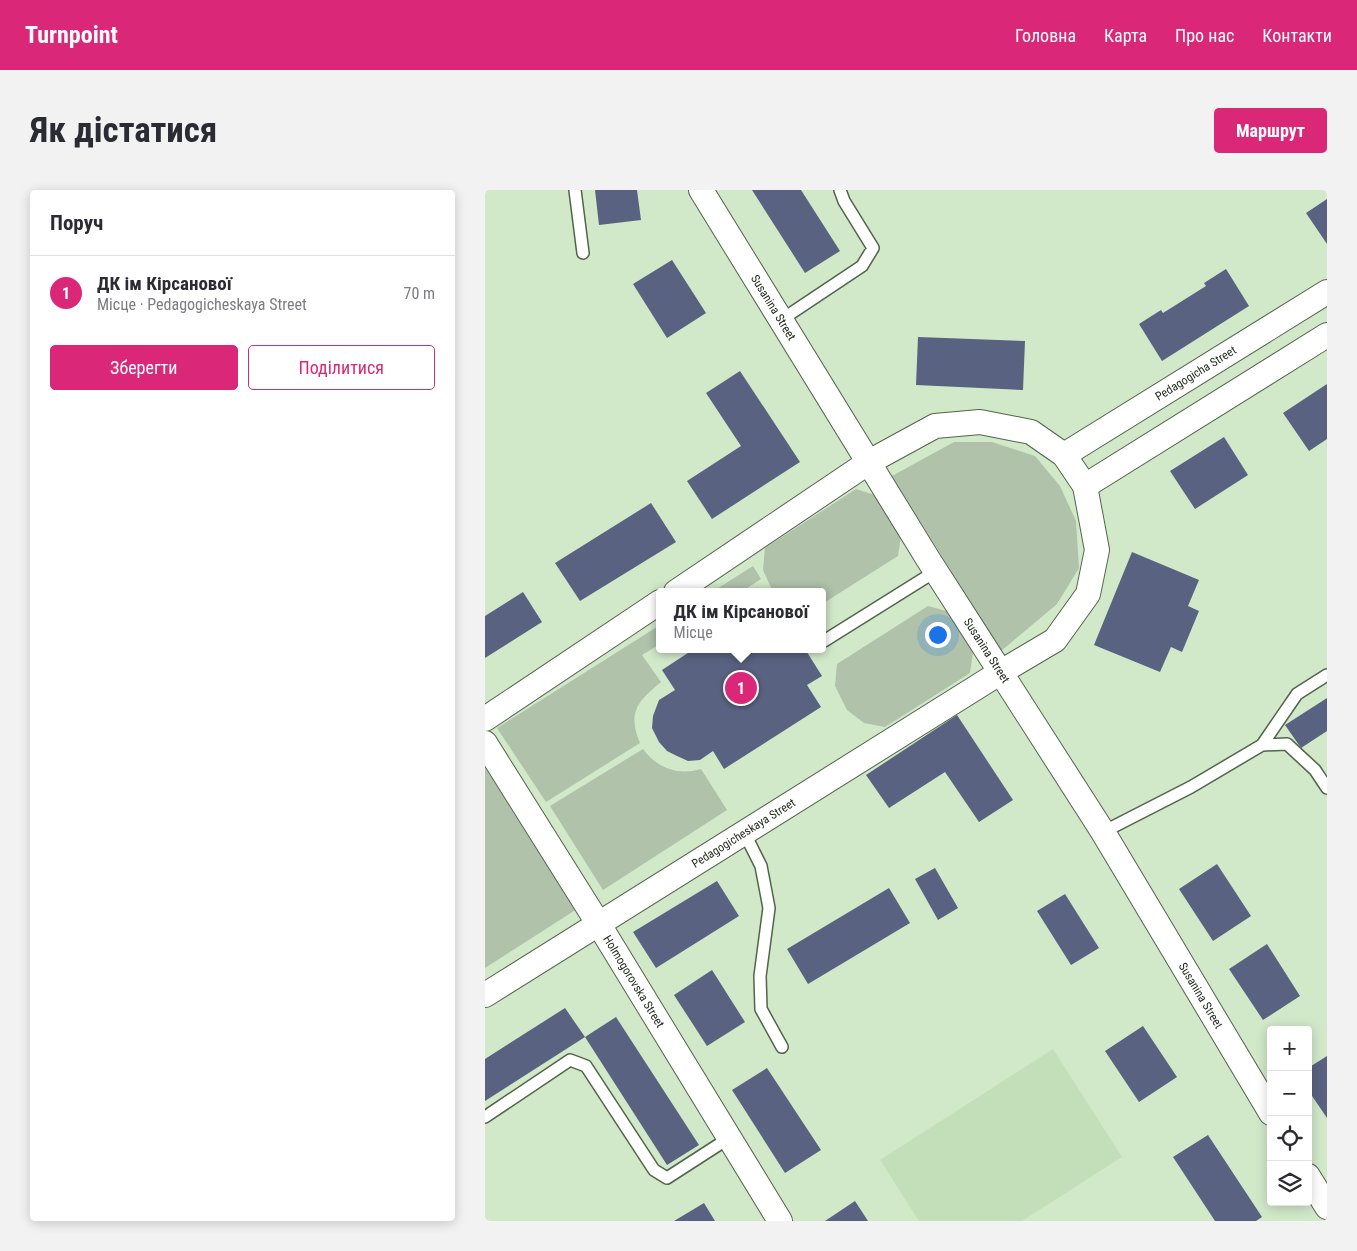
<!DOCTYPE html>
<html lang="uk">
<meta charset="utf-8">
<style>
body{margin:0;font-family:"Roboto Condensed",sans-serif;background:#f2f2f3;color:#2b2b33}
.controls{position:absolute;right:15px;bottom:15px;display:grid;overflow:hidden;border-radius:5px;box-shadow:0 2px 12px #0003}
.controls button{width:45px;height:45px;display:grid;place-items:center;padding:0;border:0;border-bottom:1px solid #e1e1e2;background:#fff;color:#2b2b33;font:25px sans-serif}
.you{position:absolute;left:452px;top:444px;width:18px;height:18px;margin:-12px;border:4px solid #fff;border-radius:50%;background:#1a73e8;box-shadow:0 0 0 8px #1a73e833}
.badge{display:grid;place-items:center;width:32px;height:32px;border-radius:50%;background:#db2777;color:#fff;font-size:16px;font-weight:700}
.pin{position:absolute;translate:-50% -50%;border:2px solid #fff;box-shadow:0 1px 5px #0006}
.popup{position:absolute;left:171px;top:398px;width:170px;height:65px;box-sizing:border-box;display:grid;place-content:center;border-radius:5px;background:#fff;filter:drop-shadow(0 1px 4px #0005);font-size:16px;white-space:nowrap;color:#7c7c81}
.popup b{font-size:19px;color:#2b2b33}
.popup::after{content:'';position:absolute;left:50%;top:100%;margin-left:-10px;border:10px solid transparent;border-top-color:#fff}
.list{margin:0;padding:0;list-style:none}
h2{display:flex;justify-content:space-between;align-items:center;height:65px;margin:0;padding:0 20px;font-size:21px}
h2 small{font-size:16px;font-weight:400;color:#7c7c81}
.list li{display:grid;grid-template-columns:32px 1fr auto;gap:15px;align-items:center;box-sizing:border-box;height:75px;padding:0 20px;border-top:1px solid #e1e1e2}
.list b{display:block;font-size:19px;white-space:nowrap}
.list p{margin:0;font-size:16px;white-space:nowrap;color:#7c7c81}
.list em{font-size:16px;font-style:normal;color:#7c7c81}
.actions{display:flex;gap:10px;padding:15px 20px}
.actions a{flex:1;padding:11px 0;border:1px solid #db2777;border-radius:5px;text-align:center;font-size:18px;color:#db2777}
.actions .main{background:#db2777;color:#fff}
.icon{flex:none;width:28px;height:28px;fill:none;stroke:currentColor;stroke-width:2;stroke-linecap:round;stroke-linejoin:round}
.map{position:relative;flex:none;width:842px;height:1031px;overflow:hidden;border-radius:5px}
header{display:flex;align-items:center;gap:30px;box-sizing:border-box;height:70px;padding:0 25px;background:#db2777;color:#fff}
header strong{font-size:24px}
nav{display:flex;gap:28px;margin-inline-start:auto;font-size:18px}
.intro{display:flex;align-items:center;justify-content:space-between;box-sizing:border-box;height:120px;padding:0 30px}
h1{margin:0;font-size:35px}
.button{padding:12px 22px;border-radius:5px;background:#db2777;color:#fff;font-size:18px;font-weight:700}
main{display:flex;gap:30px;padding:0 30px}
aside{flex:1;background:#fff;border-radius:5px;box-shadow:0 2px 12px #0003}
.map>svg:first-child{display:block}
</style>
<header>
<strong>Turnpoint</strong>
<nav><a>Головна</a><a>Карта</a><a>Про нас</a><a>Контакти</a></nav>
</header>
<div class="intro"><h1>Як дістатися</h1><a class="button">Маршрут</a></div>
<main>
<aside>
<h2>Поруч<small></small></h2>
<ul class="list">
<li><span class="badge">1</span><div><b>ДК ім Кірсанової</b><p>Місце · Pedagogicheskaya Street</p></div><em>70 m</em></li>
</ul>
<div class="actions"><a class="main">Зберегти</a><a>Поділитися</a></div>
</aside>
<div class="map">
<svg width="842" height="1031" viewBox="0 0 842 1031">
<rect width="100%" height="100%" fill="#d1e8c9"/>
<!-- built -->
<path fill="#c3dfba" d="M568 859 637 967 537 1031H434L395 970Z"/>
<!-- green -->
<path fill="#b0c2aa" d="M469 252H507L550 266 575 296 591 331 594 378 572 414 516 461 407 286Z
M371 299 393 306 416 346 413 366 337 414V402H288L278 380 280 358Z
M268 376 276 389 256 402H227Z
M443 416 465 422 481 439 488 462 485 483 400 537 379 533 362 520 350 496 352 474Z
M175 435V454L157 465 176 492C153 511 142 522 155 553L61 612 12 538Z
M158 559C172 578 193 586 216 579L242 620 118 700 65 616Z
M0 578 92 719 0 778Z"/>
<!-- building -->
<path fill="#596280" d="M110 0H152L156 30 114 35Z
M267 0H316L355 61 320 83Z
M842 9V54L821 23Z
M187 70 221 123 182 148 148 94Z
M741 79 764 116 677 171 654 134 676 120 678 123 721 96 719 93Z
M433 147 540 151 538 200 431 195Z
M255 181 315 272 227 329 202 291 256 256 221 203Z
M842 194V249L824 261 798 223Z
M739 247 763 285 710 319 685 281Z
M166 313 191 352 95 411 70 373Z
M647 362 714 390 703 416 714 421 697 462 686 457 675 482 609 455Z
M38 402 57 432 0 468V426Z
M209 459H320L337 486 322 495 336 517 239 579 228 561 215 570 203 571 192 566 182 561 174 552 167 538 168 526 174 510 190 500 177 480Z
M842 508V541L816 558 800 535Z
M472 525 528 610 494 632 460 582 404 618 381 585Z
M732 674 766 726 728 751 694 699Z
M450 678 473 718 453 730 430 689Z
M232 691 254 726 171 778 148 742Z
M404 698 425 733 323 794 302 759Z
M580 704 614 758 586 775 552 721Z
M782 754 815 806 778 830 744 779Z
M227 780 260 832 222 856 189 805Z
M80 818 100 847 131 827 214 955 182 975 100 847 0 911V869Z
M658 836 692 887 654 912 620 861Z
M842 866V928L823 900V878Z
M282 878 336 960 300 983 247 900Z
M723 945 777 1027 771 1031H730L688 967Z
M370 1011 383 1031H340Z
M219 1013 230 1031H189Z"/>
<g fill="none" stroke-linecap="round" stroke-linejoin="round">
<!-- service casing -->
<g stroke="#51654a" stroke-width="14">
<path id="service" d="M90 0 98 63
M296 130 377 76 388 58 359 11 355 0
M339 451 451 381
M777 555 802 554 830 580 842 598
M259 642 276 676 284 718 275 786 276 819 297 857
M618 642 706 597 777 555 812 504 842 485
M0 927 85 870 101 876 169 980 182 988 244 948"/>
</g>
<!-- minor casing -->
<g stroke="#51654a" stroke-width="26">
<g id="minor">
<path id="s1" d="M216 0 443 369 618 642 786 923"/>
<path id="s2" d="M579 265 842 102"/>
<path d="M600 296 842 145"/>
<path d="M0 529 175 412"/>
<path id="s3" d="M0 553 113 733 295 1031"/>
<path id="s4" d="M0 805 516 482 570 450 603 404 612 360 600 296 579 265 546 242 495 232 450 236 384 272 191 402"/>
<path d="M823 986 842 1017"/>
</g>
</g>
<!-- service -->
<use href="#service" stroke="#fff" stroke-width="11"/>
<!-- minor -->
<use href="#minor" stroke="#fff" stroke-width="24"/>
</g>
<g text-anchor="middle" stroke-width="5" stroke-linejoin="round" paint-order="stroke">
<!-- street labels -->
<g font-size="12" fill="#242d21" stroke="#def6d6">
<text dy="4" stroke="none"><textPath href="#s1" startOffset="138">Susanina Street</textPath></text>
<text dy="4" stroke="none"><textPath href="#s2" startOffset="155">Pedagogicha Street</textPath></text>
<text dy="4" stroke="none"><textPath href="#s1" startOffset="542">Susanina Street</textPath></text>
<text dy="4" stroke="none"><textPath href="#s4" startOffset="305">Pedagogicheskaya Street</textPath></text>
<text dy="4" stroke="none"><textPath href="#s3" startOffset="281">Holmogorovska Street</textPath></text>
<text dy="4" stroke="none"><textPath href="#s1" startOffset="948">Susanina Street</textPath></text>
</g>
</g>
</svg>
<div class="controls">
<button>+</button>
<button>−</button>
<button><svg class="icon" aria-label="locate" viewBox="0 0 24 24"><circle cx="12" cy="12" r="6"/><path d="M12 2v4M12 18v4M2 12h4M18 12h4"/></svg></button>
<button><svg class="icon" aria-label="layers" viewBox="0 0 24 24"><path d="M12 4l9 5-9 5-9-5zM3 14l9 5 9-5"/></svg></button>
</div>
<div class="you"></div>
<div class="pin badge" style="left:256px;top:498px">1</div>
<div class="popup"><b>ДК ім Кірсанової</b>Місце</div>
</div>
</main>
